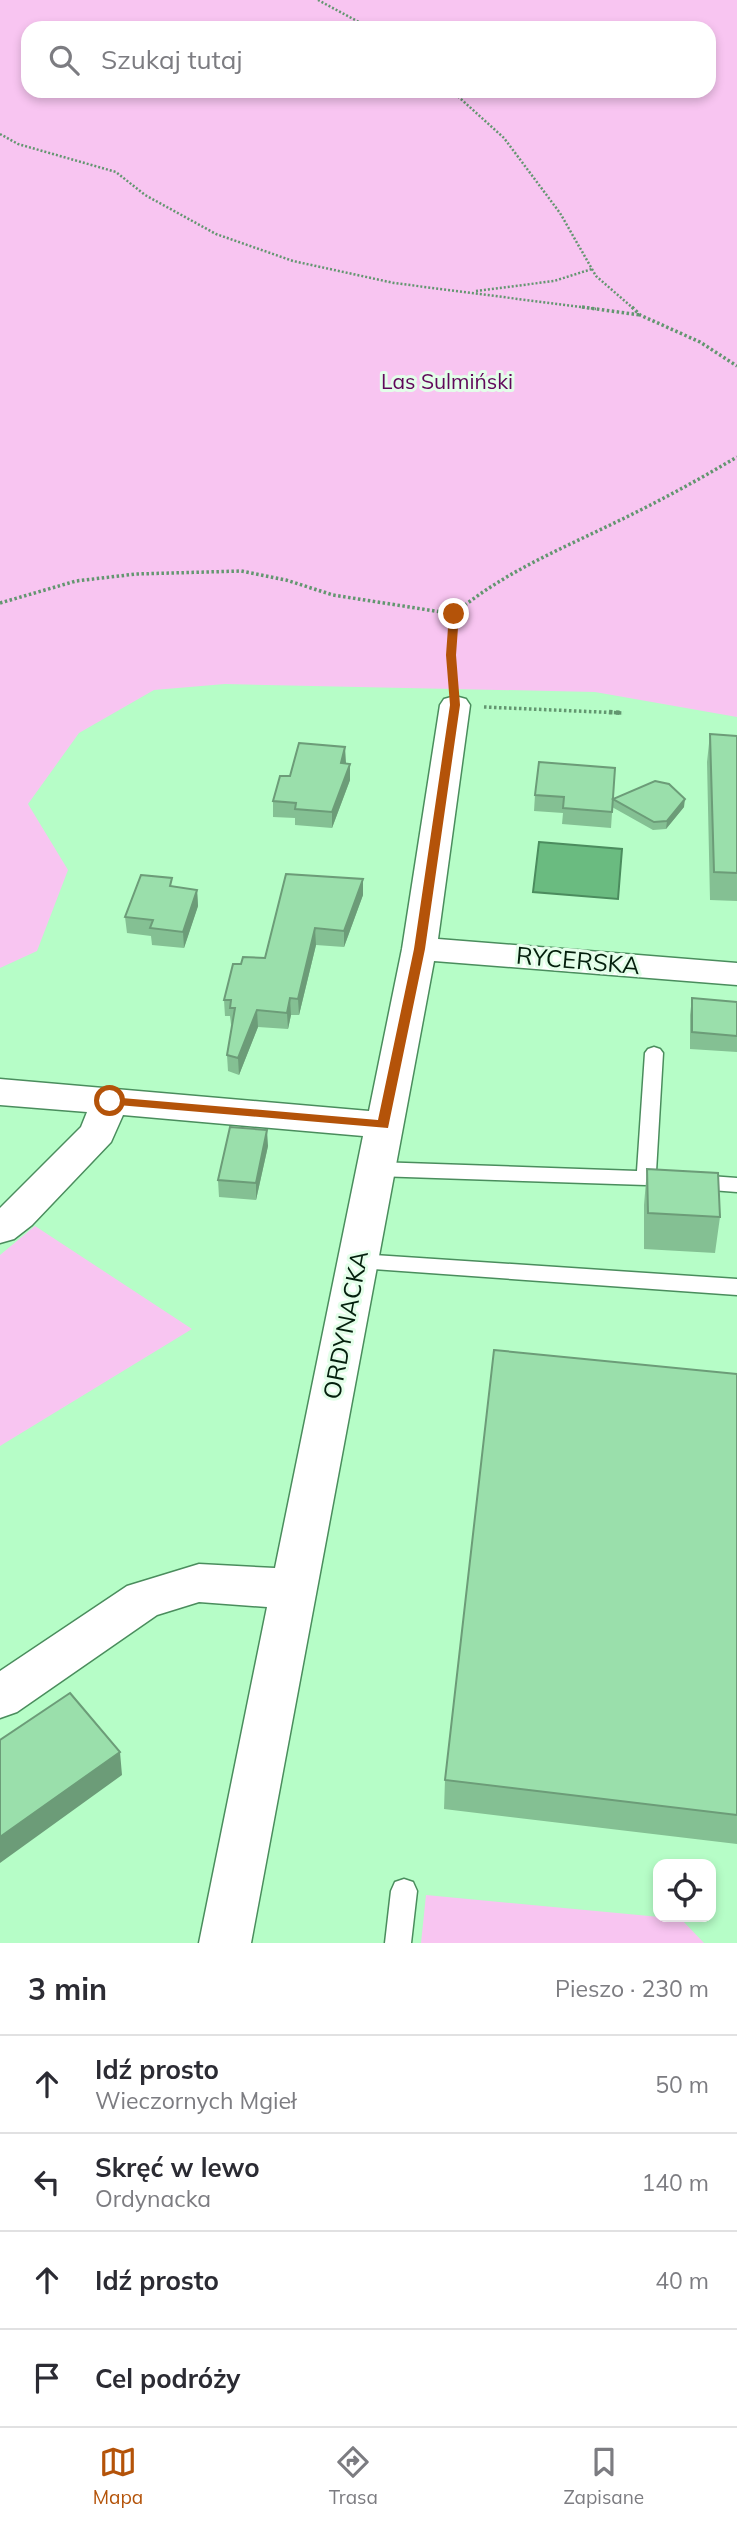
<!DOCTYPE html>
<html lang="pl">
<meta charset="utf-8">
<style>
body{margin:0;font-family:Mulish,sans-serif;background:#f7f7f7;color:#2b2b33}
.controls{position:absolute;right:21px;bottom:21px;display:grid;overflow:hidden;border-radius:14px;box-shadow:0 4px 10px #0003}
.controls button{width:63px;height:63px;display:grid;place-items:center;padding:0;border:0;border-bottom:2px solid #e1e1e2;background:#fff;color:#2b2b33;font:35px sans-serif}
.stop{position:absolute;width:21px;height:21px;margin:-16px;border:5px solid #b45309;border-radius:50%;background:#fff}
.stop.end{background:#b45309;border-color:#fff;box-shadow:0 2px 7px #0008}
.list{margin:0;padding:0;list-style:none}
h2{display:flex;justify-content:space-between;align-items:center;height:91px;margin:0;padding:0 28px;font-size:30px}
h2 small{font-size:23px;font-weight:400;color:#7c7c81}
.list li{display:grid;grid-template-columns:46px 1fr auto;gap:21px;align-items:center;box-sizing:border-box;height:98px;padding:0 28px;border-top:2px solid #e1e1e2}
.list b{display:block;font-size:26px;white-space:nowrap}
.list p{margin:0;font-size:23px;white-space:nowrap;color:#7c7c81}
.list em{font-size:23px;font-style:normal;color:#7c7c81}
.icon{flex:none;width:38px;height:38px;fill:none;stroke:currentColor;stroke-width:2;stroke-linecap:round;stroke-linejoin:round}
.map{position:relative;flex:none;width:737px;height:1943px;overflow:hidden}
.search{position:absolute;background:#fff;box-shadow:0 4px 10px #0003;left:21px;right:21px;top:21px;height:77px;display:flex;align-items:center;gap:18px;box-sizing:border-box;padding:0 24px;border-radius:21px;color:#7c7c81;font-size:26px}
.sheet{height:483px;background:#fff}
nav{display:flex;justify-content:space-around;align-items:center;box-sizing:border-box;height:98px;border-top:2px solid #e1e1e2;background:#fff;font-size:19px;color:#7c7c81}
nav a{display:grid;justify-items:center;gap:4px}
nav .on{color:#b45309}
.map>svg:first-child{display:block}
</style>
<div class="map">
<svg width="737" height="1943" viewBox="0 0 737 1943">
<rect width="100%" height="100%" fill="#b6fdc7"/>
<!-- green -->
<path fill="#f8c5f1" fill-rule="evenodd" d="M0 0H737V717L595 692 225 684 154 690 79 733 28 804 68 870 37 951 0 968ZM709 28V91H28V28Z
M35 1226 192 1329 0 1446V1255Z
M426 1895 681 1919 704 1943H421Z"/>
<!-- water -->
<path fill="#6abb80" stroke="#4b8c5e" stroke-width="2" d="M539 842 622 849 618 899 533 892Z"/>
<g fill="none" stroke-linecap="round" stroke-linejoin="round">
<!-- service casing -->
<g stroke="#4a8d5d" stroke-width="3">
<path id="service" d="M654 1047 660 1049 663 1053 656 1172 737 1178V1192L646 1185 376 1176 369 1174 366 1169 369 1164 376 1162 637 1171 645 1053 648 1049Z
M359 1254 737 1279V1295L359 1268 352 1266 349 1261 352 1256Z
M404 1879 413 1882 417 1891 411 1943H385L391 1891 395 1882Z"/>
</g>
<!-- minor casing -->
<g stroke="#4a8d5d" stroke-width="3">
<path id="minor" d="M455 696 466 699 470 705 438 939 737 963V985L434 961 251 1943H199L267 1607 199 1602 157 1615 17 1712 0 1718V1671L127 1586 199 1564 275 1568 363 1136 123 1115 111 1142 32 1225 14 1239 0 1243V1208L81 1127 87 1112 0 1105V1079L369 1111 402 949 440 705 444 699Z"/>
</g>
<!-- path-far2 -->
<path stroke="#639670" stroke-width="2.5" stroke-dasharray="2 2" stroke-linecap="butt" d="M318 0 370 28
M452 91 504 138 560 213 596 276 634 309
M0 134 18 144 116 172 145 195 216 234 293 261 394 283 596 309
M476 291 554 281 592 269"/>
<!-- path-far1 -->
<path stroke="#639670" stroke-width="3.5" stroke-dasharray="2.5 2.5" stroke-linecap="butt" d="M582 307 640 315
M632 307 640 315 700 342 737 366
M0 603 76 581 136 574 241 571 286 580 333 595 454 614
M453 680 451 655 454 614C500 575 554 552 608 526 652 505 695 482 737 457
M484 707 623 713"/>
<!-- path -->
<path stroke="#639670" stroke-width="4.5" stroke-dasharray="3.5 3.5" stroke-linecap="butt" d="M609 712 623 713"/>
<!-- service -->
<use href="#service" fill="#fff" fill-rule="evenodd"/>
<!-- minor -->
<use href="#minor" fill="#fff" fill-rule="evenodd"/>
</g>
<!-- wall -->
<path fill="#84c093" d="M710 734 737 736V901L710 900 707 762Z
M345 764H350V780L332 828 295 825V818L273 817V801L290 776Z
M615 768 611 828 562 824 563 813 534 811 535 795Z
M613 799 684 807 666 829 653 830 612 807Z
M363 879V895L344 947 316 945 299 1015H291L288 1029 258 1027 239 1075 228 1071 227 1055 232 1025 231 1024 230 1016H225L224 1000 241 964 265 958Z
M173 887 197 890 198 906 184 948 152 945 151 936 127 933 125 917Z
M692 998 737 1002V1052L690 1049V1015Z
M268 1146 256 1200 219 1197 218 1180Z
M647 1169 720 1217 715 1253 644 1249V1205Z
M737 1374V1844L444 1809 445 1780Z"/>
<!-- shaded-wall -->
<path fill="#6c9c78" d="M345 747 346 763 341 779V763Z
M350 764V780L332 828V812Z
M685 799 684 807 666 829 667 821Z
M363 879V895L344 947V931Z
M197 890 198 906 184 948 183 932Z
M315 928 316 945 299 1015 298 999Z
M290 998 291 1015 288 1029 287 1013Z
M257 1010 258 1027 239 1075 238 1058Z
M267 1130 268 1146 256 1200V1183Z
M120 1752 122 1775 0 1863V1837Z"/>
<!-- building -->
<path fill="#9adfab" stroke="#6c9c78" stroke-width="2" d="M710 734 737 736V873L714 872Z
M299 743 345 747 341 763 350 764 332 812 295 809 296 803 273 801 280 776H290Z
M539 762 615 768 612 812 563 808 564 797 535 795Z
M655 781 669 784 685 799 667 821 654 822 613 799Z
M286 874 363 879 344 931 315 928 298 999 290 998 287 1013 257 1010 238 1058 227 1055 235 1008H230L231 1000H224L233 964H241L243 957 265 958Z
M141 875 172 878 170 886 197 890 183 932 150 928 153 920 125 917Z
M692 998 737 1002V1036L692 1032Z
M230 1127 267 1130 256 1183 218 1180Z
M647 1169 718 1173 720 1217 648 1213Z
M494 1350 737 1374V1815L445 1780Z
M70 1693 120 1752 0 1837V1740Z"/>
<!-- route -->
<path fill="#b45309" d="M454 611 459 614 456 655 460 705 425 949 388 1128 106 1104 104 1101 110 1097 378 1120 414 949 450 705 446 655 449 614Z"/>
<g text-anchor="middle" stroke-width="6" stroke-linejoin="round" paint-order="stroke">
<!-- far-park labels -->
<g font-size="21" fill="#60075a" stroke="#e3fee9">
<text x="447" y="389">Las Sulmiński</text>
</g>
<!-- street labels -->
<g font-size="24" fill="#041f0d" stroke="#e3fee9">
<text transform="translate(578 961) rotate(5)" y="8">RYCERSKA</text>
<text transform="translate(346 1325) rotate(-79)" y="8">ORDYNACKA</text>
</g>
</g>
</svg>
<div class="controls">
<button><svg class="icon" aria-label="locate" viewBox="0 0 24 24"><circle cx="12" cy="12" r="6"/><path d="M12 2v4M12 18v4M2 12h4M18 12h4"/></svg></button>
</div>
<div class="stop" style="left:110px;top:1101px"></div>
<div class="stop end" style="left:454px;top:614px"></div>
<div class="search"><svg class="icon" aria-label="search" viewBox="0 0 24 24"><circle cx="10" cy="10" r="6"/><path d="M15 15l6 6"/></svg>Szukaj tutaj</div>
</div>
<section class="sheet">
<h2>3 min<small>Pieszo · 230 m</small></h2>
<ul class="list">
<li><svg class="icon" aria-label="ahead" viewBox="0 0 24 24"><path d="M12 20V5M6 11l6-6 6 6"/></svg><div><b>Idź prosto</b><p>Wieczornych Mgieł</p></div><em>50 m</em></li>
<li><svg class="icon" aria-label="left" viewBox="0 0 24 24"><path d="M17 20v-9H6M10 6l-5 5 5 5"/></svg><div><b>Skręć w lewo</b><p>Ordynacka</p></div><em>140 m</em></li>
<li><svg class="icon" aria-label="ahead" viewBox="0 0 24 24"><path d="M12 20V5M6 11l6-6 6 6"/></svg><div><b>Idź prosto</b></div><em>40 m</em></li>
<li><svg class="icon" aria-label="arrive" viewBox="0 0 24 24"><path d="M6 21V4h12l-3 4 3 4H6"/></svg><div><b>Cel podróży</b></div></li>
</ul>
</section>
<nav>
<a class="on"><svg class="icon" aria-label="map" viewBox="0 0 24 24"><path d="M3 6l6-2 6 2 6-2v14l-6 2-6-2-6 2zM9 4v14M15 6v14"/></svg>Mapa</a>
<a><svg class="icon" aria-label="directions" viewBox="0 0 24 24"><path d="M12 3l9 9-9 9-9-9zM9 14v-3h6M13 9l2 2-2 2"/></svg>Trasa</a>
<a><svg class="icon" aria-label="saved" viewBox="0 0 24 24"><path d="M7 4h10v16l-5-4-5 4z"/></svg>Zapisane</a>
</nav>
